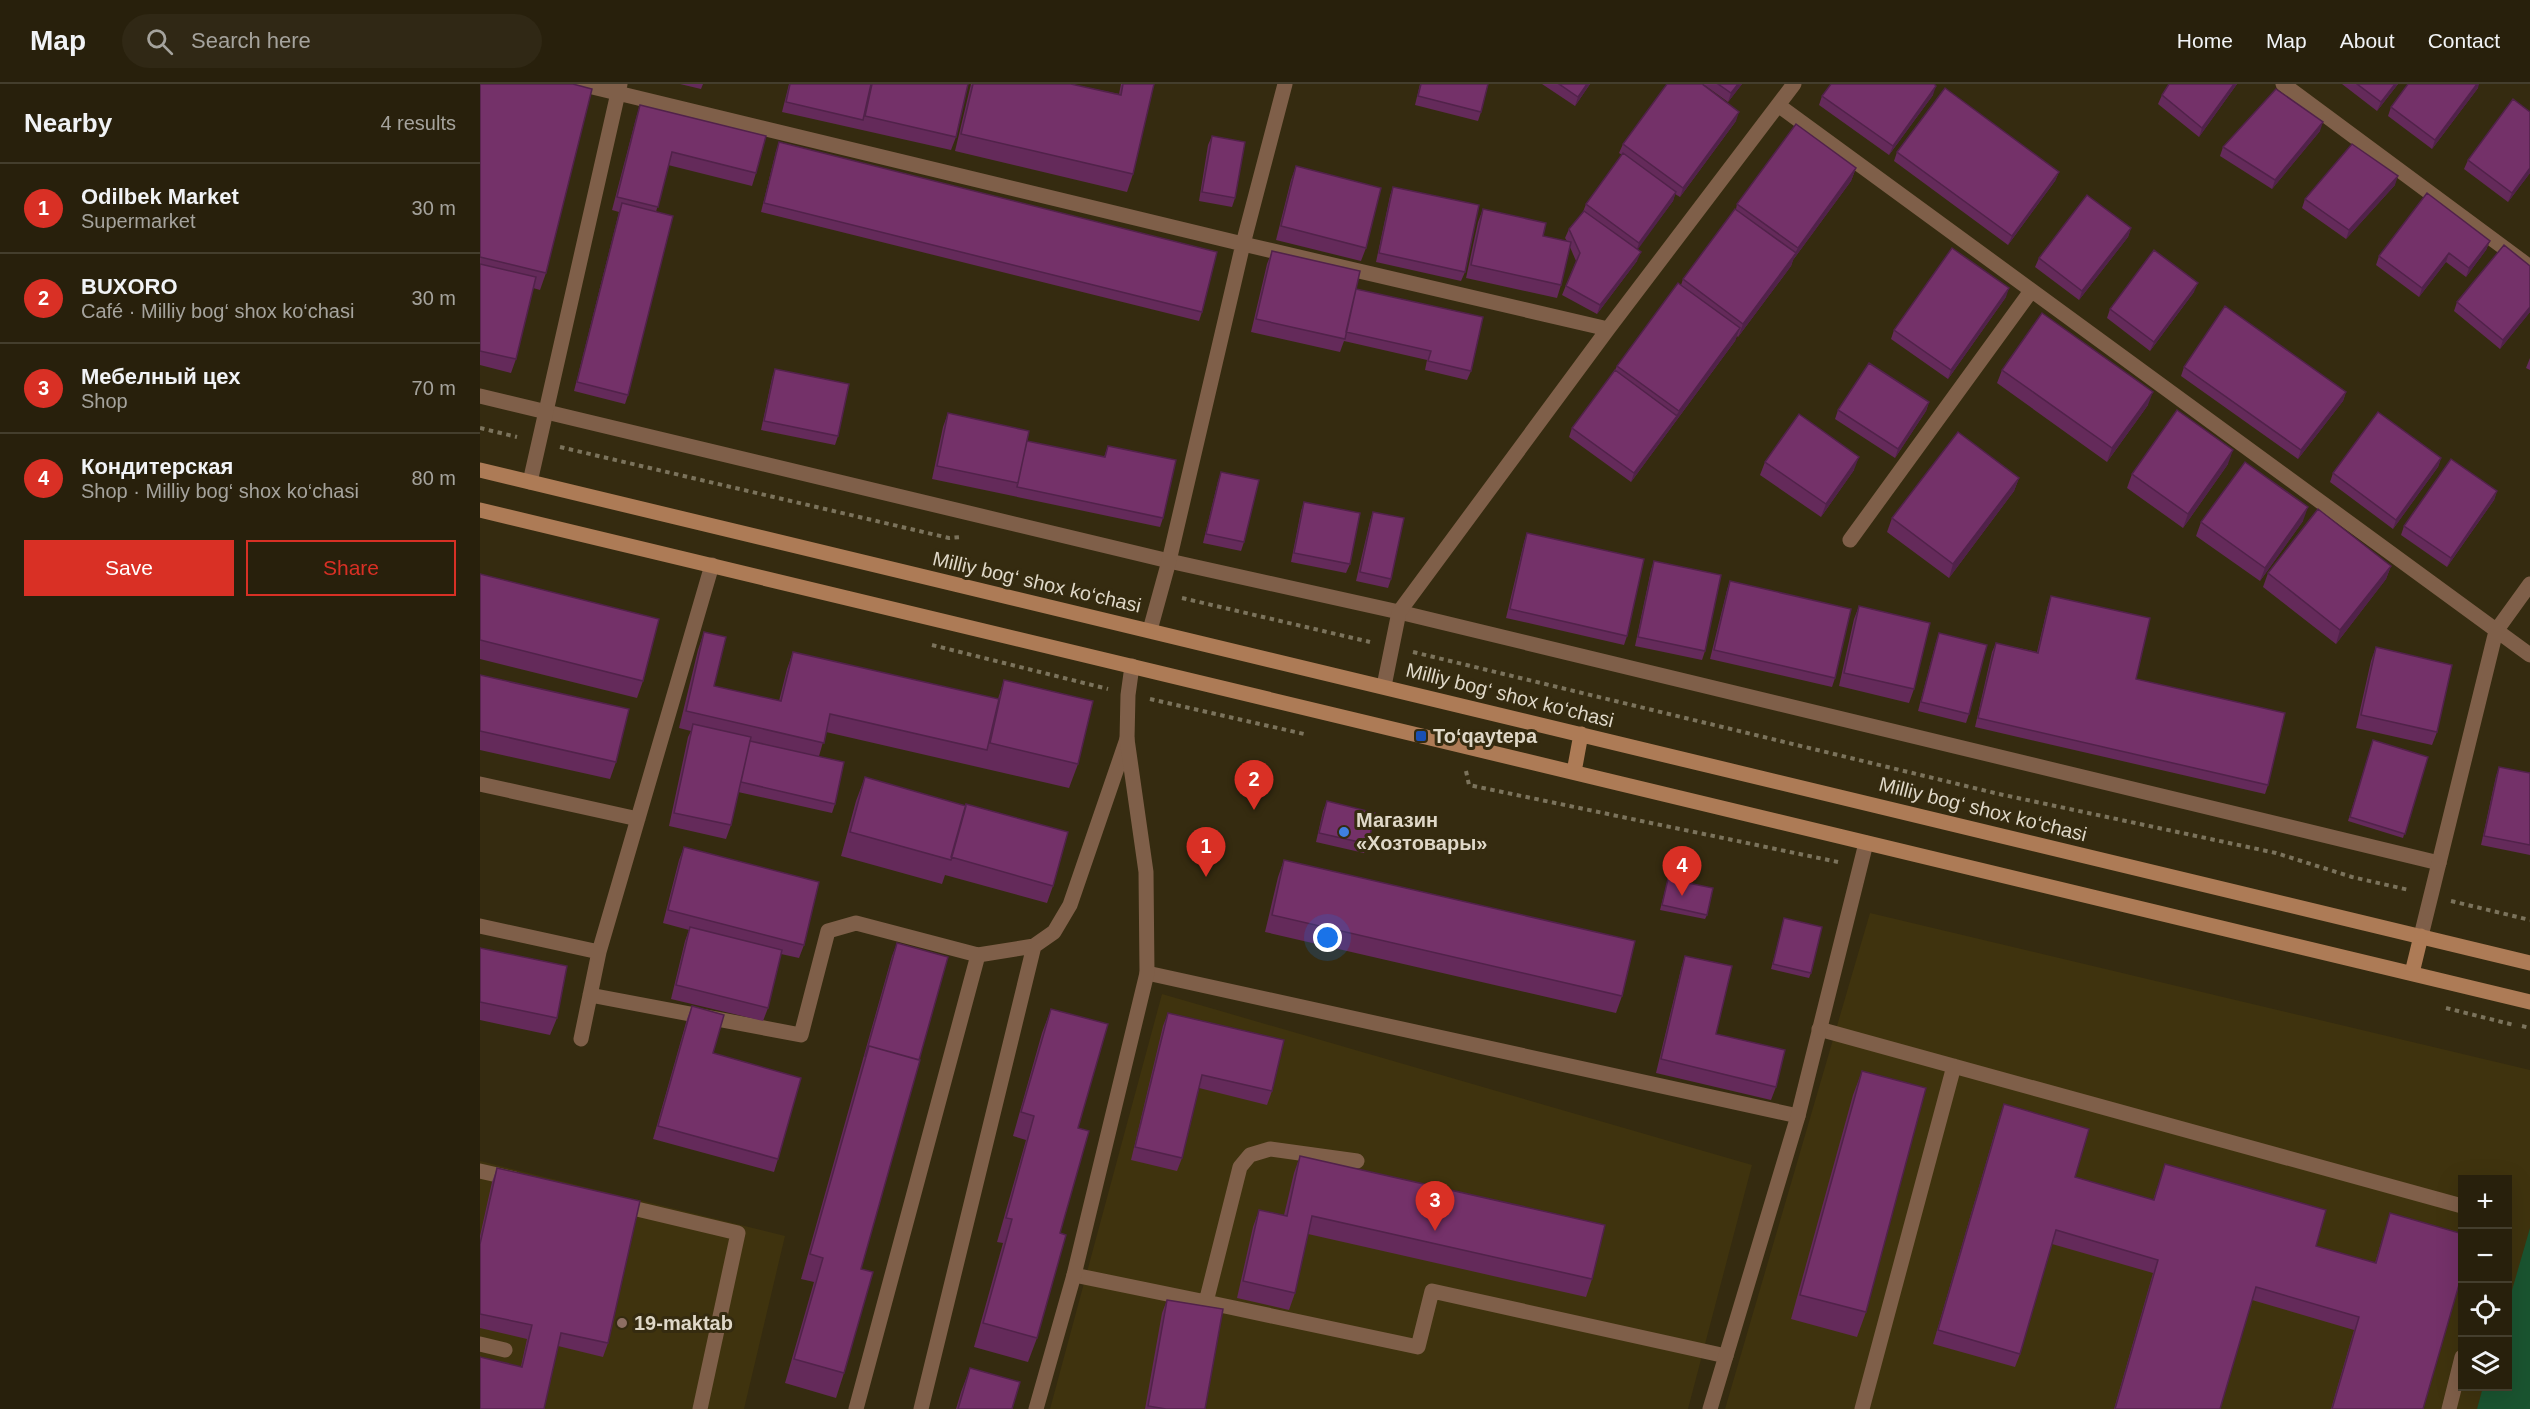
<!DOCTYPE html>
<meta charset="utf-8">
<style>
body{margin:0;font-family:Helvetica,sans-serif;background:#302815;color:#f1f3f6}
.controls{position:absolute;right:18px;bottom:18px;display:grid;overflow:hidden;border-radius:0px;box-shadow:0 6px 24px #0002}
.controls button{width:54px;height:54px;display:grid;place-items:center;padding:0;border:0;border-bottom:2px solid #443e2d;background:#28200c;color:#f1f3f6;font:30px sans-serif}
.you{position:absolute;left:848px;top:854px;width:21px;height:21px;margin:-15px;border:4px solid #fff;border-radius:50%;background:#1a73e8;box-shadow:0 0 0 9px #1a73e833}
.badge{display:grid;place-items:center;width:39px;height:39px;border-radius:50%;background:#d93025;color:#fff;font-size:20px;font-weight:700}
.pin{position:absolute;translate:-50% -50px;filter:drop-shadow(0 2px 3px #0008)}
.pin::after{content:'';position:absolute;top:32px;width:21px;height:18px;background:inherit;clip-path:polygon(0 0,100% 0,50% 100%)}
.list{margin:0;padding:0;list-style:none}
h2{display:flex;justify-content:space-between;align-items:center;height:78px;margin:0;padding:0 24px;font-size:26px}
h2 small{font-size:20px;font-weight:400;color:#a5a39d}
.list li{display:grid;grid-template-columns:39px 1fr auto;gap:18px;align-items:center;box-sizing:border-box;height:90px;padding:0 24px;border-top:2px solid #443e2d}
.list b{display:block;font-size:22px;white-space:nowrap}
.list p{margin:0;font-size:20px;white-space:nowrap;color:#a5a39d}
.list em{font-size:20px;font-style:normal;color:#a5a39d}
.actions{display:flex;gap:12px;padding:18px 24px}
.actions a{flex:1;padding:14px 0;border:2px solid #d93025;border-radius:0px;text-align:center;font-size:21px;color:#d93025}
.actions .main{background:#d93025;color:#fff}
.icon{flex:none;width:33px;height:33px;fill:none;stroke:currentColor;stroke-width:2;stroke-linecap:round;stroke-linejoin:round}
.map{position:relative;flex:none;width:2050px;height:1325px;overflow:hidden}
header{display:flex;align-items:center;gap:36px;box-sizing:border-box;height:84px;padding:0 30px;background:#28200c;border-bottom:2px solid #443e2d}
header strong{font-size:28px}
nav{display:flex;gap:33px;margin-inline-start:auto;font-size:21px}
.search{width:420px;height:54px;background:#302815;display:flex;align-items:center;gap:15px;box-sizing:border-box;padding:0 21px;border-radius:33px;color:#a5a39d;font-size:22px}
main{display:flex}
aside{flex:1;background:#28200c}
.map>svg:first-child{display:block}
</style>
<header>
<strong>Map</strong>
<div class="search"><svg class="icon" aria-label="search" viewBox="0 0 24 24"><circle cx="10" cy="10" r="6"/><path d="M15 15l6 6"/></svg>Search here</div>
<nav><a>Home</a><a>Map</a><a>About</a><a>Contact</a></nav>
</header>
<main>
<aside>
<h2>Nearby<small>4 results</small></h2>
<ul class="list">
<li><span class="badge">1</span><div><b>Odilbek Market</b><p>Supermarket</p></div><em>30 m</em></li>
<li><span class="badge">2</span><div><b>BUXORO</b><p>Café · Milliy bog‘ shox ko‘chasi</p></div><em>30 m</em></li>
<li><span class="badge">3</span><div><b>Мебелный цех</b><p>Shop</p></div><em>70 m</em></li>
<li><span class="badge">4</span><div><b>Кондитерская</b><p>Shop · Milliy bog‘ shox ko‘chasi</p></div><em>80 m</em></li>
</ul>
<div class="actions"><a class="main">Save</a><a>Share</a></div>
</aside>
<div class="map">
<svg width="2050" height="1325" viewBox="0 0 2050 1325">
<rect width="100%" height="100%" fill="#352b10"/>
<!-- built -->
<path fill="#3f330e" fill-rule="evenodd" d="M1390 829 2050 986V1325H1245ZM1982 1096H2028V1302H1982Z
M682 910 1272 1081 1208 1325H570Z
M0 1077 305 1152 264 1325H0Z"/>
<!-- green -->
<path fill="#1a5430" d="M2050 1144V1325H1997L2003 1303 2028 1302V1220Z"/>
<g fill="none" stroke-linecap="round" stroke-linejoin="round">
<!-- path -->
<path stroke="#7b735c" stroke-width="4" stroke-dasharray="4.5 4.5" stroke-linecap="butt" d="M0 344 37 353
M80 363 469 454 481 453
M702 514 890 558
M452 561 628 605
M933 568 1519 710 1796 769 1872 793 1929 806
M670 615 824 650
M986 687 989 701 1358 778
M1971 817 2050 836
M1966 924 2034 941
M2042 942 2050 944"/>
<!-- service -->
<path stroke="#7f5f49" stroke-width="15" d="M0 312 689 477 919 528 1959 779
M0 700 158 735
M0 842 119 868
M667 889 1318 1032
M110 911 321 951 348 847 376 839 498 871 554 862 574 848 590 821 647 655
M1339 945 1982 1122
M101 955 119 868 232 481
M0 1087 35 1095
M140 1121 258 1149 220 1325
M594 1191 726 1218 760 1083 770 1071 790 1065 877 1077
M726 1218 938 1263 952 1207 1246 1272
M0 1260 25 1266
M376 1325 498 871
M441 1325 554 862
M1382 1325 1474 982
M1969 1325 1982 1273"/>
<!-- minor -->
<path stroke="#7f5f49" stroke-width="15" d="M100 0 763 160 1128 245
M1803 0 2050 183
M1298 21 2050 571
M50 398 140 0
M1370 456 1551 207
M670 546 689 477 763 160 805 0
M904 602 919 528 1128 245 1314 0
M1941 852 2016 547 2050 500
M556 1325 594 1191 667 889 666 788 647 655 648 611 652 582
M1230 1325 1318 1032 1386 759"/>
<!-- secondary -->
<path stroke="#ad7b56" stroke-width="15" d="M0 386 2050 879
M0 426 2050 918
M1094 688 1101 650
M1932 889 1941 852"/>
</g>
<!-- wall -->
<path fill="#642a5a" d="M0 0 66 189 60 206 53 204 36 275 31 289 0 281Z
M200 0H223L221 5Z
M309 0H488L476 53 471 66 302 28Z
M491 0H591L639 10 641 0H674L653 90 647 108 475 67Z
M940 0H1008L1001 28 998 37 935 21Z
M1062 0H1110L1095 22Z
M1223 0H1262L1248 18Z
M1689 0H1757L1719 53 1678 20 1682 11Z
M1862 0H1918L1897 27Z
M1998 4 1952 65 1908 32 1911 23Z
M1453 11 1409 71 1339 21 1342 12Z
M160 21 276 89 272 102 188 81 176 128 148 311 145 320 94 307 139 128 132 126 156 34Z
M2050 28V89L2028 118 1984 85 1988 76Z
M1256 37 1200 113 1195 110 1193 117 1157 165V177L1117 230 1082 211 1096 177 1090 163 1081 201 1077 214 986 194 998 138 1003 125 1063 152 1087 157 1085 154 1089 145 1103 128 1106 120 1142 71 1139 69 1143 60Z
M1840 47 1792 105 1740 72 1743 63Z
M732 52 755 114 752 123 719 117 728 61Z
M299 58 722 228 719 237 281 128 296 67Z
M1417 68 1579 88 1575 97 1528 161 1414 77Z
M816 82 886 164 881 177 796 156 811 96Z
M1376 84 1371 97 1313 176 1311 182 1258 253 1257 252 1255 257 1151 398 1089 353 1092 344 1135 286 1137 282 1201 201 1203 195 1256 125 1257 120Z
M1915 101 1866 155 1822 124 1825 115Z
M913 103 985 188 981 197 896 178 910 112Z
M1651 144 1648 153 1599 216 1555 183 1559 174Z
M2010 157 2006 166 1986 193 1966 178 1939 213 1896 181 1899 172Z
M792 167 876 205 991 287 987 296 945 286 947 276 864 257 860 268 771 248 787 180Z
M2050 182V228L2020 265 1974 227 1977 218Z
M1714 208 1670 267 1627 234 1630 225Z
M1526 213 1468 295 1411 255 1414 246Z
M2050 274V286L2046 284Z
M1704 283 1866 308 1863 317 1818 375 1701 292Z
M295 285 358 352 355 361 281 346 292 294Z
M1522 286 1668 321 1627 378 1517 299Z
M1449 318 1446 327 1415 374 1355 335 1358 326Z
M468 329 547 357 624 373 628 362 683 434 680 443 452 395 463 343Z
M1961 374 1958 383 1913 445 1850 398 1853 389Z
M1285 378 1374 386 1341 433 1280 391Z
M1748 380 1703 444 1647 404 1652 390Z
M741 388 764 458 761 467 723 459 738 397Z
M1539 394 1534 407 1469 494 1407 448 1412 434Z
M2017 407 2014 416 1967 483 1921 451 1924 442Z
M824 418 870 480 866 489 811 478 821 427Z
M893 428 911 495 908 504 876 497 890 437Z
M1823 437 1780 497 1716 452 1721 438Z
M1047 449 1147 552 1144 561 1026 534 1044 458Z
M1174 477 1225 567 1222 576 1155 562 1171 486Z
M1911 482 1906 495 1856 560 1783 503 1788 489Z
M0 490 163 597 157 614 0 575Z
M1250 497 1355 594 1352 603 1230 575 1247 506Z
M1571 512 1656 595 1788 701 1785 710 1495 643 1512 568 1516 559 1557 568 1568 521Z
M1379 522 1434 605 1429 619 1359 602 1374 535Z
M224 548 234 602 299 617 307 585 313 568 518 615 524 596 598 680 589 704 346 648 339 672 355 720 352 729 258 708 251 741 246 755 189 742 208 653 211 647 199 644 218 566Z
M1459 549 1489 630 1486 639 1438 627 1456 558Z
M1896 563 1957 648 1952 661 1876 644 1891 577Z
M0 591 136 678 130 695 0 666Z
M1893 656 1948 673 1923 754 1868 737Z
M2019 683 2050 689V771L2001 761 2016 692Z
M385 693 573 802 567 819 465 791 462 800 361 772 376 717Z
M847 717 888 760 884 769 836 758 843 727Z
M204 763 324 861 319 874 301 870 288 924 283 937 191 915 205 857 209 846 183 839 199 776Z
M804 776 1142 912 1136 929 785 848 798 793Z
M1188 795 1227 831 1225 835 1180 826Z
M1304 834 1331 889 1329 894 1291 885Z
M417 859 381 1185 364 1289 356 1314 305 1299 334 1198 321 1195 412 872Z
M0 864 77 934 70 951 0 936Z
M1205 872 1236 950 1296 1003 1291 1016 1176 989 1201 885Z
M212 922 233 969 298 1075 294 1088 173 1055 207 935Z
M571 925 598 1044 580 1149 557 1254 548 1278 494 1263 523 1159 517 1158 546 1056 533 1052 562 949Z
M688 929 792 1007 787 1021 719 1004 702 1074 697 1087 651 1076 683 942Z
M1382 987 1386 1228 1377 1253 1311 1235 1373 1011Z
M1524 1020 1595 1093 1673 1116 1685 1080 1836 1162 1895 1179 1910 1129 1943 1325H1851L1874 1246 1772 1216 1740 1325H1634L1673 1189 1572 1160 1540 1270 1535 1283 1453 1260 1519 1034Z
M820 1072 1112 1195 1106 1213 828 1150 815 1209 809 1226 757 1214 773 1143 779 1126 804 1131 814 1089Z
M17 1084 128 1259 123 1273 78 1262 64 1325 41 1282 47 1255 0 1244V1152L12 1098Z
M687 1216 725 1325H665L682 1229Z
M490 1284 532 1325H476L481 1308Z"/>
<!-- shaded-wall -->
<path fill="#51224a" d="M1107 0H1110L1095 22 1098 13Z
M1258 0H1262L1248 18 1251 9Z
M1754 0H1757L1719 53 1722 44Z
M1915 0H1918L1897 27 1901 18Z
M1997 0H1999L1998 4 1952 65 1955 56Z
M1456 2 1453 11 1409 71 1413 62Z
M1259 28 1256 37 1200 113 1203 104Z
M1843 38 1840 47 1792 105 1795 96Z
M1376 84 1371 97 1313 176 1311 182 1258 253 1263 240 1315 169 1318 164Z
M2050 84V89L2028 118 2032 109Z
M1579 88 1575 97 1528 161 1532 152Z
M1918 92 1915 101 1866 155 1869 146Z
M1196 108 1193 117 1156 168 1159 159Z
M1651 144 1648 153 1599 216 1602 207Z
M2010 157 2006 166 1986 193 1989 184Z
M1161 168 1157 177 1117 230 1120 221Z
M1969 169 1966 178 1939 213 1942 204Z
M1718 199 1714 208 1670 267 1674 258Z
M1529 204 1526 213 1468 295 1471 286Z
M2050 223V228L2020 265 2023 256Z
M1260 244 1255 257 1151 398 1154 389Z
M1673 308 1668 321 1627 378 1632 364Z
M1866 308 1863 317 1818 375 1821 366Z
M1449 318 1446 327 1415 374 1418 365Z
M1753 366 1748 380 1703 444 1708 430Z
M1379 373 1374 386 1341 433 1346 420Z
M1961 374 1958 383 1913 445 1916 436Z
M1539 394 1534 407 1469 494 1473 480Z
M2017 407 2014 416 1967 483 1971 474Z
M1828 423 1823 437 1780 497 1785 484Z
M1911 482 1906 495 1856 560 1860 546Z"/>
<!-- building -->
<path fill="#743169" stroke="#51224a" stroke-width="1.5" d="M0 0H93L112 5 66 189 0 173Z
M310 0H391L383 36 306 18Z
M392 0H488L476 53 385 32Z
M493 0H591L641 11 643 0H674L653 90 481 50Z
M941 0H1008L1001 28 938 12Z
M1079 0H1107L1098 13Z
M1187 0H1222L1259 28 1203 104 1143 60Z
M1238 0H1258L1251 9Z
M1351 0H1454L1456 2 1413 62 1342 12Z
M1689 0H1754L1722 44 1682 11Z
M1877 0H1915L1901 18Z
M1928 0H1997L1955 56 1911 23Z
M1465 4 1579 88 1532 152 1417 68Z
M1796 5 1843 38 1795 96 1743 63Z
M2033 15 2050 28V84L2032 109 1988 76Z
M160 21 286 52 276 89 192 68 178 123 137 113Z
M1316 40 1376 84 1318 164 1257 120Z
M732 52 765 58 755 114 722 108Z
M299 58 737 168 722 228 284 119Z
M1872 60 1918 92 1869 146 1825 115Z
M1143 69 1196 108 1159 159 1106 120Z
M816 82 901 104 886 164 801 142Z
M913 103 999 121 985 188 899 169Z
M1947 109 2010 157 1989 184 1969 169 1942 204 1899 172Z
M1607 111 1651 144 1602 207 1559 174Z
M142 119 193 132 148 311 97 298Z
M1003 125 1066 139 1063 152 1091 158 1081 201 991 181Z
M1255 125 1316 169 1263 240 1203 195Z
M1104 127 1161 168 1120 221 1086 202 1100 169 1089 145Z
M2024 161 2050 182V223L2023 256 1977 218Z
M1472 164 1529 204 1471 286 1414 246Z
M1674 166 1718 199 1674 258 1630 225Z
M792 167 880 187 865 255 776 235Z
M0 180 56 193 36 275 0 267Z
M1198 199 1260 244 1199 327 1137 282Z
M876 205 1003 233 991 287 948 277 951 267 866 248Z
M1745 222 1866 308 1821 366 1704 283Z
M1562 229 1673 308 1632 364 1522 286Z
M1389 279 1449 318 1418 365 1358 326Z
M295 285 369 300 358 352 284 337Z
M1135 286 1197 332 1154 389 1092 344Z
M1697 326 1753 366 1708 430 1652 390Z
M1898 328 1961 374 1916 436 1853 389Z
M468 329 549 347 538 399 457 382Z
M1319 330 1379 373 1346 420 1285 378Z
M1478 348 1539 394 1473 480 1412 434Z
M547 357 625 373 628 362 696 376 683 434 537 403Z
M1971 375 2017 407 1971 474 1924 442Z
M1765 378 1828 423 1785 484 1721 438Z
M741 388 779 396 764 458 726 450Z
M824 418 880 429 870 480 814 469Z
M1838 425 1911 482 1860 546 1788 489Z
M893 428 924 434 911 495 880 488Z
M1047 449 1164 475 1147 552 1030 525Z
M1174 477 1241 491 1225 567 1158 553Z
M0 490 179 535 163 597 0 556Z
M1250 497 1371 525 1355 594 1234 566Z
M1571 512 1670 534 1656 595 1805 629 1788 701 1498 634 1516 559 1558 569Z
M1379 522 1450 539 1434 605 1364 589Z
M224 548 246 553 234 602 301 617 313 568 519 615 507 666 350 630 344 659 206 627Z
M1459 549 1507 561 1489 630 1441 618Z
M1896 563 1972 581 1957 648 1881 631Z
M0 591 149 625 136 678 0 647Z
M524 596 613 617 598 680 510 659Z
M213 640 271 653 251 741 194 729Z
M1893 656 1948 673 1925 750 1870 733Z
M270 657 364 678 355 720 261 698Z
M2019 683 2050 689V761L2004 752Z
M385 693 486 722 471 776 370 748Z
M847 717 895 729 888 760 839 749Z
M486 720 588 748 573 802 471 773Z
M204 763 339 798 324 861 188 826Z
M804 776 1155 857 1142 912 792 831Z
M1188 795 1233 804 1227 831 1182 821Z
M1304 834 1342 843 1331 889 1293 880Z
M210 843 302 866 288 924 196 901Z
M417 859 468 873 439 976 389 962 385 973Z
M0 864 87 882 77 934 0 918Z
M1205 872 1252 882 1236 950 1305 966 1296 1003 1181 975Z
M212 922 244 931 233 969 321 994 298 1075 178 1042Z
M571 925 628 940 598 1044 609 1047 580 1149 586 1151 557 1254 503 1239 532 1135 526 1134 554 1032 541 1028Z
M688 929 804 956 792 1007 722 991 702 1074 655 1063Z
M389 962 440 976 381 1185 393 1188 364 1289 314 1275 343 1174 330 1170Z
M1382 987 1446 1004 1386 1228 1320 1211Z
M1524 1020 1609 1045 1595 1093 1674 1116 1685 1080 1846 1126 1836 1162 1896 1179 1910 1129 1983 1150V1187L1943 1325H1852L1879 1233 1776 1203 1740 1325H1635L1678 1176 1576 1146 1540 1270 1458 1246Z
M820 1072 1125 1141 1112 1195 832 1132 815 1209 763 1197 779 1126 807 1132Z
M17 1084 160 1117 128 1259 81 1249 64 1325H0V1273L42 1283 52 1241 0 1230V1160Z
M687 1216 743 1225 725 1325H686L668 1322Z
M490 1284 540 1298 532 1325H478Z"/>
<!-- markers -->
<rect fill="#1a4fb4" stroke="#352b10" stroke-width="2" x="935" y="646" width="12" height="12" rx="3"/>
<circle fill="#3f7fe0" stroke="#352b10" stroke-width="2" cx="864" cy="748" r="6"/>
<circle fill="#8d6e63" stroke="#352b10" stroke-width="2" cx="142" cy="1239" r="6"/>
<g text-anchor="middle" stroke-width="6" stroke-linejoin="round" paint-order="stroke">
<!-- street labels -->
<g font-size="20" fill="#dfd8c8" stroke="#352b10">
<text transform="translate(557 498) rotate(13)" y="7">Milliy bog‘ shox ko‘chasi</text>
<text transform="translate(1030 611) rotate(14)" y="7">Milliy bog‘ shox ko‘chasi</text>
<text transform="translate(1503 725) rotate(14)" y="7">Milliy bog‘ shox ko‘chasi</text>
</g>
<!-- poi labels -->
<g font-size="20" font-weight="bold" fill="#dfd8c8" stroke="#352b10" text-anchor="start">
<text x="953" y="659">Toʻqaytepa</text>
<text x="876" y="743">Магазин<tspan x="876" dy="23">«Хозтовары»</tspan></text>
<text x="154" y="1246">19-maktab</text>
</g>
</g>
</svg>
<div class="controls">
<button>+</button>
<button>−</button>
<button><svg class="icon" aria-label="locate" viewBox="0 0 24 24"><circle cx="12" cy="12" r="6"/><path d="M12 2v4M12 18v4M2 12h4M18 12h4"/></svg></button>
<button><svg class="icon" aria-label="layers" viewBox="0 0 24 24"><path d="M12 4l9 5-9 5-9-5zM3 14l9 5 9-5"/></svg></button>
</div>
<div class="you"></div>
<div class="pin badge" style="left:726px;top:793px">1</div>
<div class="pin badge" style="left:774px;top:726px">2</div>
<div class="pin badge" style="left:955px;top:1147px">3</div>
<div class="pin badge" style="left:1202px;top:812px">4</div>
</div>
</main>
